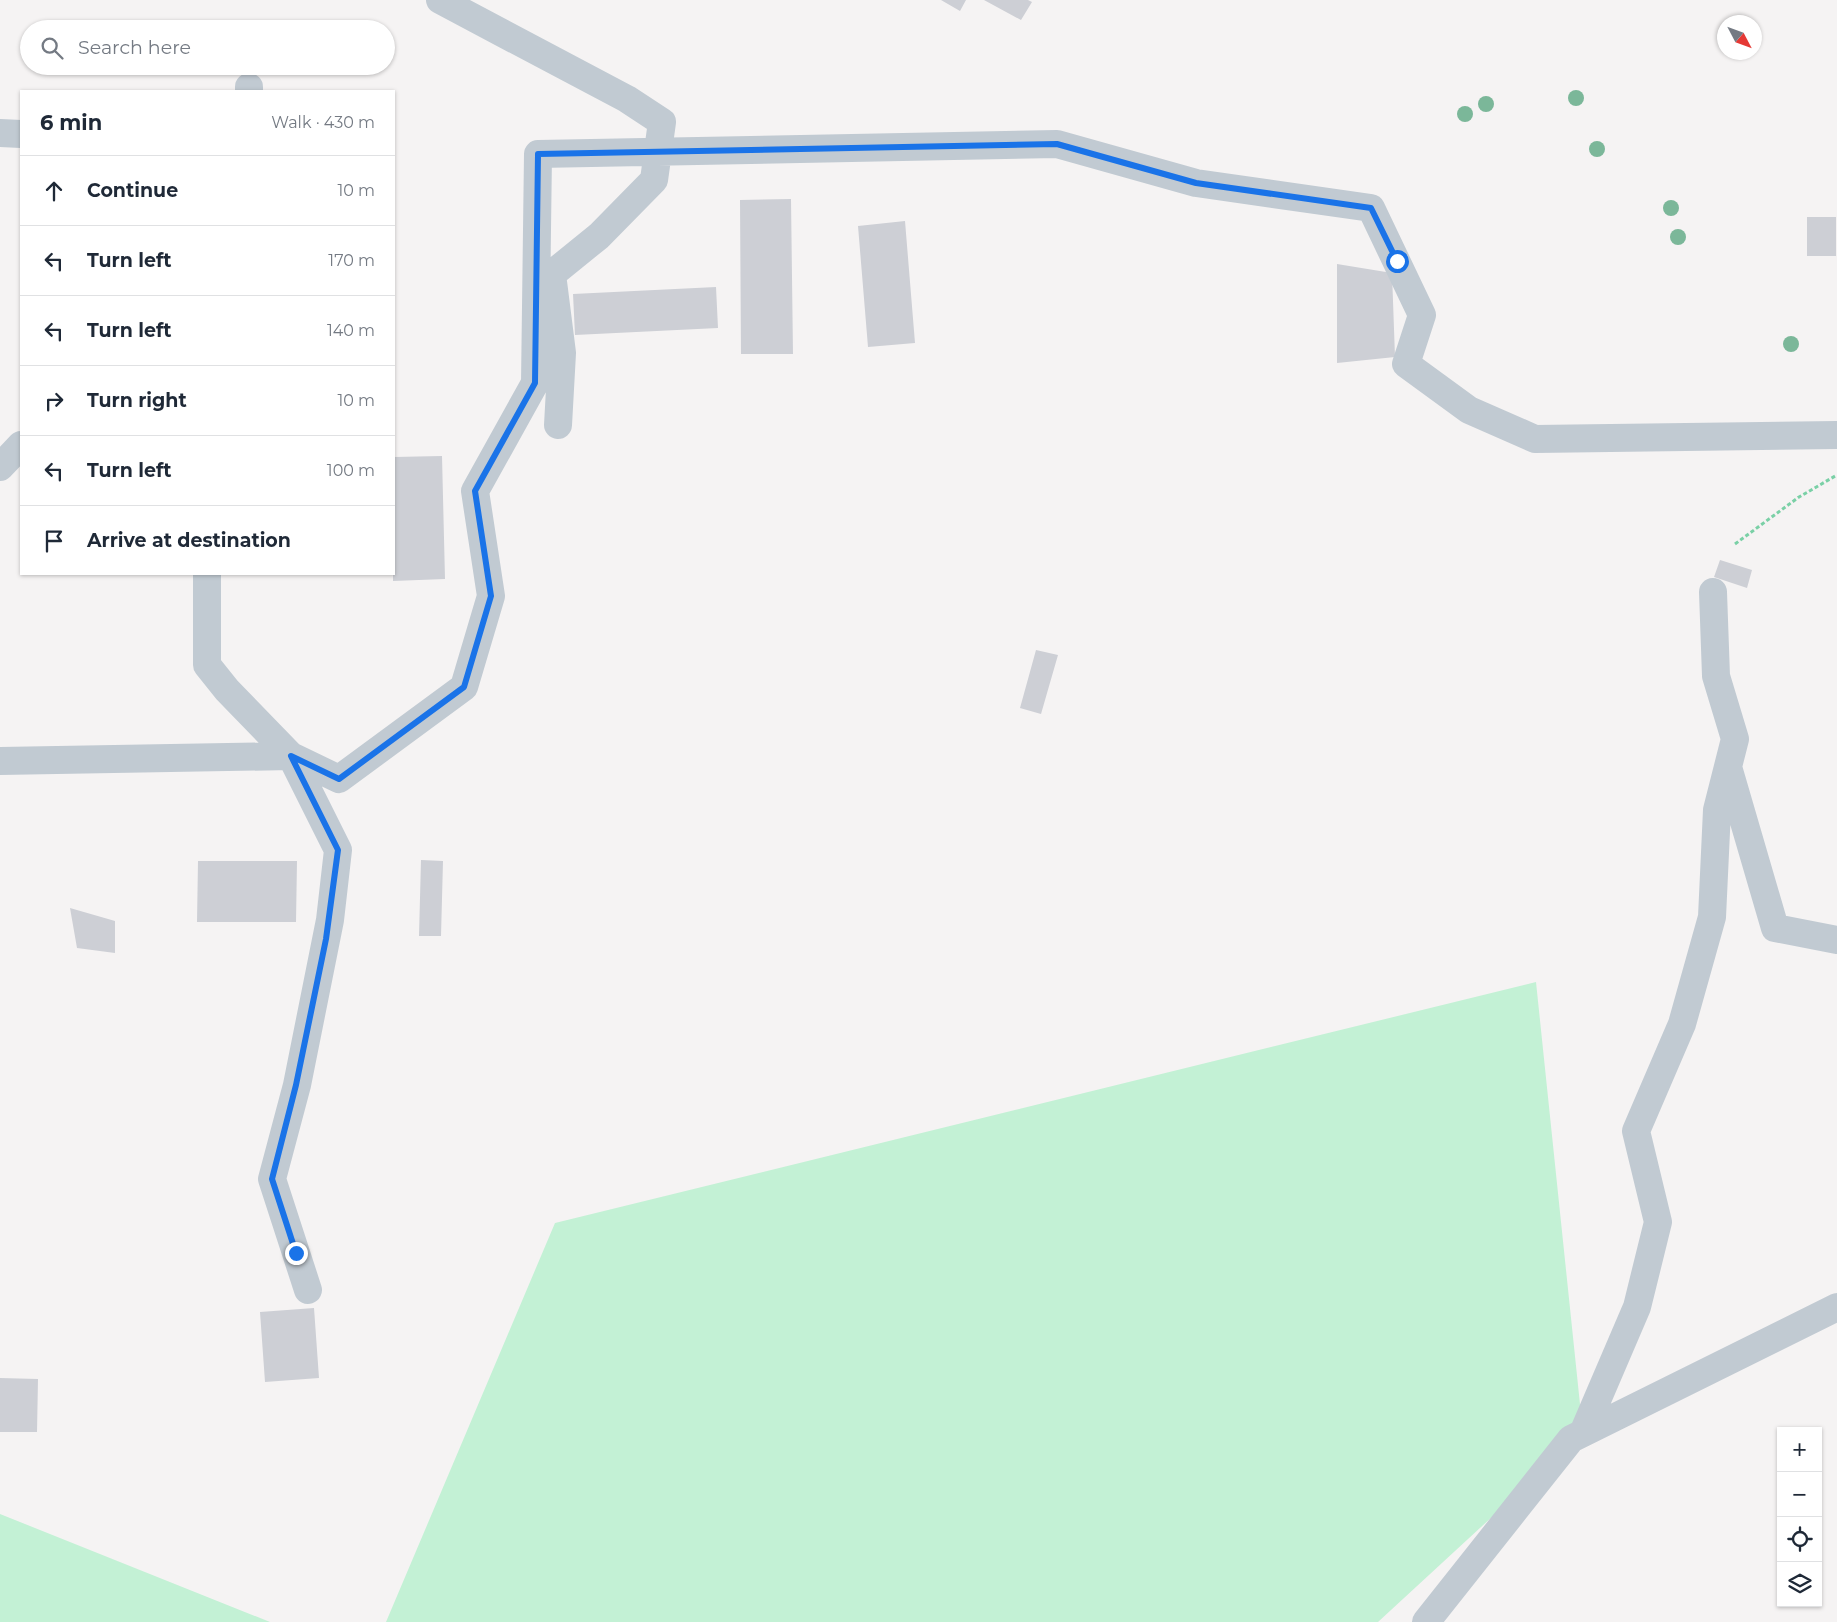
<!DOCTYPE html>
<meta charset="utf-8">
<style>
body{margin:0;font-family:Montserrat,sans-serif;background:#f6f6f7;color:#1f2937}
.controls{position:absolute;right:15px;bottom:15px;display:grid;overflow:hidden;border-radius:0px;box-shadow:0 1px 4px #0004}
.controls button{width:45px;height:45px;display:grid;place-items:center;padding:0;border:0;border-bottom:1px solid #e0e1e3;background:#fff;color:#1f2937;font:25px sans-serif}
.compass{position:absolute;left:1717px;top:15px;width:45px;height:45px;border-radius:50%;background:#fff;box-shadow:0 1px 4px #0004;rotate:131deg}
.stop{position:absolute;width:15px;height:15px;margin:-11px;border:4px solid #1a73e8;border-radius:50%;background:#fff}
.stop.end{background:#1a73e8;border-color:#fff;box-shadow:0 1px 5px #0008}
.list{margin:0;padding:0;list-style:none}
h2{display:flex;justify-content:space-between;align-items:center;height:65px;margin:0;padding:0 20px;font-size:21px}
h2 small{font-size:16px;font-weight:400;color:#747a83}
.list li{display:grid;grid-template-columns:32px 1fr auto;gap:15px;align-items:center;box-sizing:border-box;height:70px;padding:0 20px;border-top:1px solid #e0e1e3}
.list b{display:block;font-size:19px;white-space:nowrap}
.list em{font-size:16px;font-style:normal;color:#747a83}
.icon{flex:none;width:28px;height:28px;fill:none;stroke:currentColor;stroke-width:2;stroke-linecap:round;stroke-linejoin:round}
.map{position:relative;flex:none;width:1837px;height:1622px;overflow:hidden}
.search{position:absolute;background:#fff;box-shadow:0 1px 4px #0004;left:20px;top:20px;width:375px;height:55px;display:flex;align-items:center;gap:12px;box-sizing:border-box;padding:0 18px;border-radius:28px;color:#747a83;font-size:19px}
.panel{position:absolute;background:#fff;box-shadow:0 1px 4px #0004;left:20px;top:90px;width:375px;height:485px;border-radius:0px}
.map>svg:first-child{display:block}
</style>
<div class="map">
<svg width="1837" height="1622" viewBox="0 0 1837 1622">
<rect width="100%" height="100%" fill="#f5f3f3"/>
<!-- green -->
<path fill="#c3f1d5" d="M1536 982 1583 1433 1378 1622H386L555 1223Z
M0 1514 270 1622H0Z"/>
<!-- building -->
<path fill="#cdcfd5" d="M941 0H966L960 11Z
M984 0H1028L1032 2 1021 20Z
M791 199 793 354H741L740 200Z
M1807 217H1836V256H1807Z
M905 221 915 343 868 347 858 226Z
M1337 264 1392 273 1395 357 1337 363Z
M716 287 718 328 575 335 573 294Z
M442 456 445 579 393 581 394 457Z
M1720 560 1752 570 1747 588 1714 577Z
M1036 650 1058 655 1041 714 1020 708Z
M421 860 443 861 441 936H419Z
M198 861H297L296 922H197Z
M70 908 115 921V953L77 948Z
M314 1308 319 1378 265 1382 260 1312Z
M0 1378 38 1379 37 1432H0Z"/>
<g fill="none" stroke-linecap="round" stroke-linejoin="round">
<!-- path -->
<path stroke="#7ad0a6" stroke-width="3" stroke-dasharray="4 2.5" stroke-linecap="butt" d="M1735 544 1799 497 1837 475"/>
<!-- minor -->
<path stroke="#c1cad2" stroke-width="28" d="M440 0 627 99 662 122 654 180 599 236 552 274 562 353 558 425
M249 87V91
M0 133 21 134
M0 467 21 445
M207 574V665L227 690 291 756 338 850 330 920 297 1085 272 1179 308 1290
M0 761 291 756 339 779 464 687 491 596 475 491 535 383 538 154 1057 144 1196 183 1371 208 1422 315 1406 364 1469 410 1535 439 1837 435
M1728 767 1775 928 1837 940
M1583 1433 1637 1307 1658 1222 1636 1131 1682 1024 1712 917 1717 810 1735 739 1716 676 1713 592
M1426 1622 1571 1439 1837 1307"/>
</g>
<!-- trees -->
<g fill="#7bb799">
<circle cx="1576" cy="98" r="8"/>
<circle cx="1486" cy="104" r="8"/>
<circle cx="1465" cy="114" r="8"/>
<circle cx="1597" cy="149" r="8"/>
<circle cx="1671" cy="208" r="8"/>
<circle cx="1678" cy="237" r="8"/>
<circle cx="1791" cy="344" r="8"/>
</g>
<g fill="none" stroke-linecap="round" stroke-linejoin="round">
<!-- route -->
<path stroke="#1a73e8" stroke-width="6" d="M296 1253 272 1179 296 1085 326 939 338 850 291 756 339 779 464 687 491 596 475 491 535 383 538 154 1057 144 1196 183 1371 208 1397 261"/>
</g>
</svg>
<div class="controls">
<button>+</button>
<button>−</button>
<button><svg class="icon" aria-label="locate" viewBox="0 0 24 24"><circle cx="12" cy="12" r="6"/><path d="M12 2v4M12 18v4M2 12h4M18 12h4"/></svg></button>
<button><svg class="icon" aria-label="layers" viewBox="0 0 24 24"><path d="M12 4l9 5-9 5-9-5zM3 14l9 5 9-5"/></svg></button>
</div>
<svg class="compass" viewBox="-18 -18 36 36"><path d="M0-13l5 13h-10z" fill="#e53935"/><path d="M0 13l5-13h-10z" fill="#747a83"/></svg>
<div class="stop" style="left:1397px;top:261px"></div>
<div class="stop end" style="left:296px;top:1253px"></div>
<div class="search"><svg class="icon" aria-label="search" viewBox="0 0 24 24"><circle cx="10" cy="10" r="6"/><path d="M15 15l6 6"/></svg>Search here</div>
<section class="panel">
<h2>6 min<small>Walk · 430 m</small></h2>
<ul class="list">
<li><svg class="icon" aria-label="ahead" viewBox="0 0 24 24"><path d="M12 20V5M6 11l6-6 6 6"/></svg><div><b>Continue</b></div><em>10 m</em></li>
<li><svg class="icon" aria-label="left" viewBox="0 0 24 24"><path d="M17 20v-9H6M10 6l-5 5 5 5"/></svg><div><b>Turn left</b></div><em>170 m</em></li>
<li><svg class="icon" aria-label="left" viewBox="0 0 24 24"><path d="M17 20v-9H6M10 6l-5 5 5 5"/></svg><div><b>Turn left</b></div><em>140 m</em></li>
<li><svg class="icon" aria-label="right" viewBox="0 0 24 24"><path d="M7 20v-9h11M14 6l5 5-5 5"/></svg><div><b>Turn right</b></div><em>10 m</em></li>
<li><svg class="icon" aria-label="left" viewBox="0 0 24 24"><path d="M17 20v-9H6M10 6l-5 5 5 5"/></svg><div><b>Turn left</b></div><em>100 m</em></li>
<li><svg class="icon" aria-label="arrive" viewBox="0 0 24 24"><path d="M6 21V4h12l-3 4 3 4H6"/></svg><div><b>Arrive at destination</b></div></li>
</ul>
</section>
</div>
